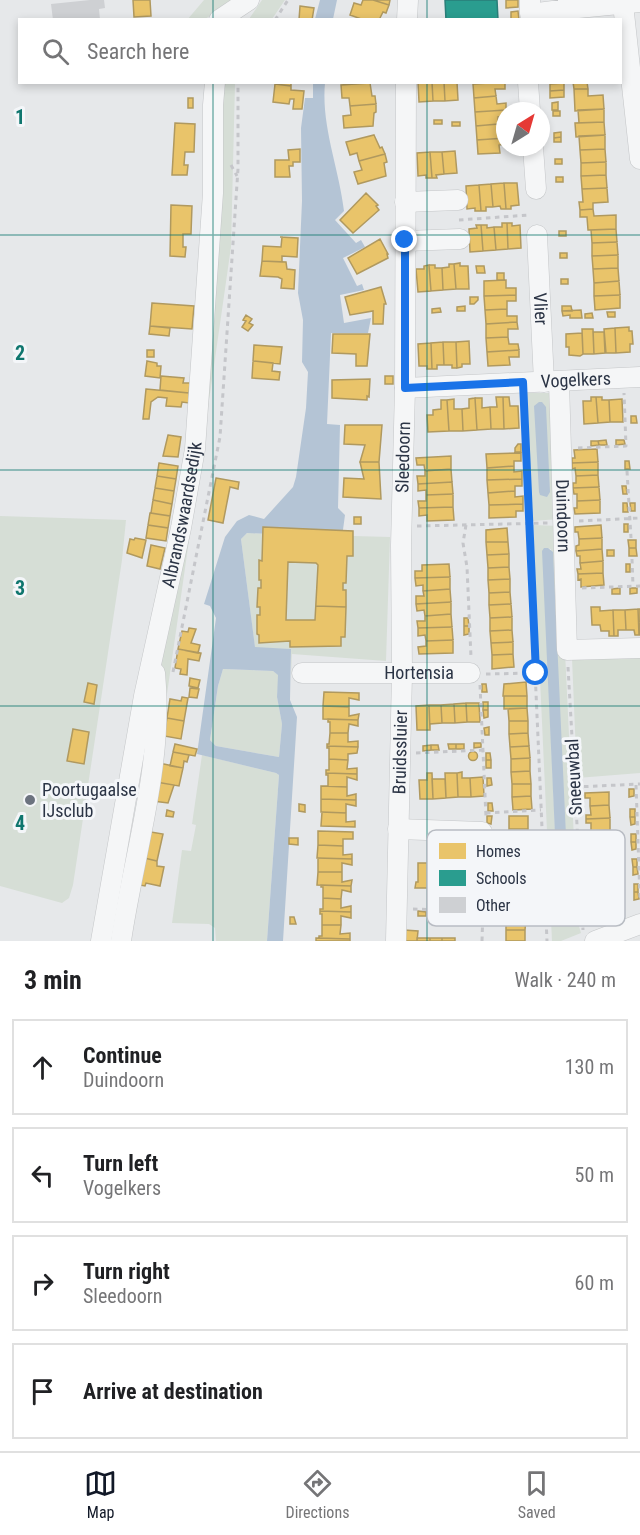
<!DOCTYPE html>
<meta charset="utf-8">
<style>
body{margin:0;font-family:"Roboto Condensed",sans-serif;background:#f6f6f6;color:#202124}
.compass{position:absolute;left:496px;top:102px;width:54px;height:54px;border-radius:50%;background:#fff;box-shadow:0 3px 9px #0003;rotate:37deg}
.stop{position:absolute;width:18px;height:18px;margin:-14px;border:4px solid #1a73e8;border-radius:50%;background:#fff}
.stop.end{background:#1a73e8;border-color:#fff;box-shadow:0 2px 6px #0008}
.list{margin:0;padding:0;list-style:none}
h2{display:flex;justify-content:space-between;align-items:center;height:78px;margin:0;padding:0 24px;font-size:26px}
h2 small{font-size:20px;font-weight:400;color:#757577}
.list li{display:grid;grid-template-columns:39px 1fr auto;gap:18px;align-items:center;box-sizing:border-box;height:96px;margin:0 12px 12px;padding:0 12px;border:2px solid #e0e0e0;border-radius:0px}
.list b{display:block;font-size:22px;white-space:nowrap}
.list p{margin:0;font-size:20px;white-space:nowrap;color:#757577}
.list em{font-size:20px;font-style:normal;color:#757577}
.icon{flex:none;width:33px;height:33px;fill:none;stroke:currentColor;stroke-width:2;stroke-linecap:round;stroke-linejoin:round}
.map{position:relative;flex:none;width:640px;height:941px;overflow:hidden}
.search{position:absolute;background:#fff;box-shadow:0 3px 9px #0003;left:18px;right:18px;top:18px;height:66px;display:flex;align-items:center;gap:15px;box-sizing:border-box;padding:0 21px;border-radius:0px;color:#757577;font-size:22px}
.sheet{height:510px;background:#fff}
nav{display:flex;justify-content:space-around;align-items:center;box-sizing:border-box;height:84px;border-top:2px solid #e0e0e0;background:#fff;font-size:16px;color:#757577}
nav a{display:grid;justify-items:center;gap:3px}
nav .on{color:#111827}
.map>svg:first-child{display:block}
</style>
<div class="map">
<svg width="640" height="941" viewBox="0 0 640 941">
<rect width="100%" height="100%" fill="#e6e8ea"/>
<!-- green -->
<path fill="#d6ded6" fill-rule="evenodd" d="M204 0H237L205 19 187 20Z
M262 0H285L272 19H249Z
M218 82 235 83 231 247 163 722 158 653 193 496Z
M527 393H550L559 519 532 521Z
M0 516 126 520 122 560 73 885 69 898 62 903 0 886Z
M533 525 559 526 578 923 581 933 561 941H552ZM545 548 551 549 566 926 561 925 559 922 543 551Z
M247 533 390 537 386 661 292 654V678L291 649 255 648 241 539Z
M640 655V773L577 778 572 658Z
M223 669 273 671 279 675 277 697 282 724 279 757 216 746 210 740 218 686Z
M202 755 276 773 279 775 267 941H216L215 928 209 924 172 923 182 850 191 851 196 825 192 824Z"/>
<!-- water -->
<path fill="#b4c4d5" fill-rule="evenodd" d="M320 0H337L333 19H315Z
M313 83H325C321 126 339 168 344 211L335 220 356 243 361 240 365 247 343 258 357 286 362 284 364 290 340 295 344 323 371 318 368 333H331L327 424 340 425 338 508 345 515 342 537 247 533 241 539 255 647 291 649 290 700 297 717 283 941H267L279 775 276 773 197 754 216 618 210 606 204 604 225 537 237 521 249 515 264 519 293 487 296 477 306 408 308 372 302 362 303 320 298 293 302 201 301 128 305 98H313ZM223 669 273 671 278 675 277 697 282 724 279 757 216 746 210 740 218 686Z
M539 402H542L546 407 550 492 547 497 540 495 539 492 534 406Z
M544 548H548L553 552 570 923 566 926H562L559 922 542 551Z"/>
<!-- homes -->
<path fill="#e9c46a" stroke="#b0995f" stroke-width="1.5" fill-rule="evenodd" d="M133 0H150L151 16 134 17Z
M363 0H373L389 5 386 13 383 12 379 20H364L350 15 354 3 361 5Z
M373 0H390L389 5Z
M506 0H518V7L506 8Z
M300 6 314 8 312 20H299Z
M518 11 519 20H511V12Z
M276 82H291V86L275 84Z
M418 82H432L433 101 419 102Z
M432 82H444L445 101H433Z
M444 82H457L458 100 445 101Z
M505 82V89H495L496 96 474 98 473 84Z
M573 82H587L588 89H574Z
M370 83 372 96H375L376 104 350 106 349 98H342L341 85Z
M564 83V90L550 91V84Z
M275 84 291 86V90L304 91 302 109H293L294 99H290L289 104 273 102Z
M574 89H588V96L603 95 604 109 575 111Z
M564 90V97L550 98V91Z
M496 96 497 104 506 103V110L475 112 474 98Z
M188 98H193V108H188Z
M558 102V110H552V103Z
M376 104V112L374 113 373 126 344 128 343 116 351 115 350 106Z
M604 109V122L579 123 578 110Z
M506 110 505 116 498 117V124L476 126 475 112Z
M553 111H560V116H553Z
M434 120H442V124H434Z
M452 122H460V126H452Z
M604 122 605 135 576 137 575 123Z
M175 123 195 124 194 152H185L184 165H188L187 175H172Z
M498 124V132L505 131V138L477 140 476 126Z
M561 132V137L554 138V133Z
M374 135 380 148 382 147 385 154 359 161 357 153 350 155 346 142Z
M605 135V149L580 150 579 136Z
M561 137V142H554V138Z
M505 138V144L499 145 500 153 478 154 477 140Z
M300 149V162H293V166H289L290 177H275V160H289L288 150Z
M605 149 606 162 581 163 580 150Z
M455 151 457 173 444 174 442 152Z
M430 152H442L444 174 436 175 437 178H432Z
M430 152 432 178H426V175L418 176 417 153Z
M385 154 387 162 384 163 386 176 358 184 354 172 362 170 359 161Z
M555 159H562V164H555Z
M606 162V175L581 176V163Z
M606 175 607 188 582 189 581 176Z
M556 177H563V182H556Z
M504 183H517L519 205 511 206V209H506Z
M504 183 506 209H501L500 206 493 207 491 184Z
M491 184 493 207H486V211H481L479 185Z
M479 185 481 211H475V208L467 209 466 186Z
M607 188 608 202 593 203V209L580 210 579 202H583L582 189Z
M366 193 378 205 376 206 379 210 353 233 340 220Z
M171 205 192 206 191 234H183V247H186L185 257 170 256Z
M593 209 594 216 616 215V229L588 230 587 217H580V210Z
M502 223H507L508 249 496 250 494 227H502Z
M507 223H512V226L520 225 521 248 508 249Z
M476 225H481L483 251 470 252 469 229 477 228Z
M481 225H487V228L494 227 496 250 483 251Z
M616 229 617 242 592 243 591 230Z
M559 231H566V236H559Z
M280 237 298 238 297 257 282 256V262L262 261 263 246 281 247 282 237Z
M380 239 388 254H387L388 258 357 274 348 258Z
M617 242 618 255 592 256V243Z
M560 253H567V258H560Z
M618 255V268L593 269 592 256Z
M262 261 286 262 287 269 295 270 294 289 281 288 282 279 278 277 260 276Z
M460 263V266H468L469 289H456L454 264Z
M449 264H454L456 289 443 290 442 268 449 267Z
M429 265H435V268H442L443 290 431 291Z
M429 265 431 291 418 292 416 269H424V266Z
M476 266H484L485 273H477Z
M618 268 619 281 594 283 593 269Z
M497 273H504V280H497Z
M561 279H568V284H561Z
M506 280V288H516V295L484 296V281Z
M619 281 620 295 594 296V283Z
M381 287 386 304H384L383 324H373V311L350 315 345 297Z
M516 295V301H507V309L485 310 484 296Z
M620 295V308L595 310 594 296Z
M470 297H478V300L474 304H470Z
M152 303 194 306 192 329 150 326Z
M465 306V311H457V307Z
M562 306H571L572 311H562Z
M440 308 441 312 432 313V309Z
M507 309V316H517V322L486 324 485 310Z
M581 310 582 318H570V315L563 316 562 311Z
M607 312H615V317H608Z
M592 313 593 318H585V314Z
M246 315 252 319 249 323 253 325 248 331 242 327 246 321 243 320Z
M517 322 518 329H508V337L486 338V324Z
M150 326 170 328 169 336 149 334Z
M629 327V331H632L633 344H630V352L616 353 615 328Z
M615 328 616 353H606L604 329Z
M582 329H593L594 354H583Z
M593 332H604L605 353 594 354Z
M582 333 583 354 580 356 569 355V347H566V334Z
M333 334H370L367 366H356V354L332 353Z
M508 337 509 344H518L519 350 487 352 486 338Z
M469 341 470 364H462V367L457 368 456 342Z
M443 342 444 365H437V369H432L431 343Z
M443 342H456L457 368H452V365H444Z
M431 343 432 369H427V366H419L418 344Z
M254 345 282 347 280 364 253 361Z
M147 350H154V357H147Z
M519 350V357H509L510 365 488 366 487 352Z
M147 361 157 363V366H161L160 378 145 376Z
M253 361 273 363 272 371 280 372 279 380 252 378Z
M161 376 184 378 183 383H190L189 393 160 390Z
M385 376H393V384H385Z
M370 379 369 397 367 396V400L332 398V380Z
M146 389 189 393V403L182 402 181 407 166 406 167 398 158 397 151 402 149 419H143Z
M496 397H503L504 429H491L490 407H497Z
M503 397H509L510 406H518L519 428 504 429Z
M591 397H596L598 423 584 424 583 401H591Z
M596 397H602V400H609L610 422 598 423Z
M475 398 477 430 463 431 462 409 469 408V399Z
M475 398H482V408L490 407 491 429 477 430Z
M454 399V409H462L463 431H449L447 400Z
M622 399 623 422H610L609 400Z
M441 400H447L449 431 428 432 427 415H433V410L441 409Z
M631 416H636L637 423H631Z
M345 425H382L379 462H360L365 445 344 444Z
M168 435 181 437 178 457 163 456Z
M606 440 607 445H599L598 441Z
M616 440H624L625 444 616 445Z
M591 441H598L599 445 591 446Z
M518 444H521V452H515V448Z
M597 449 598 462 572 463V458H575L574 450Z
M521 453V461H514V466L487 468 486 454Z
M451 456V469L425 471 424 465H417L416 458Z
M625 461H629L630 469H625Z
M360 462H379L381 499 343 497 344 478 364 479Z
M598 462V475L576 476 575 468 572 469V463Z
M159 463 178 466 176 479 157 476Z
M514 466V472L522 471V479L487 480V468Z
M451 469 452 482 418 484 417 476H425V471Z
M598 475 599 487 573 488V483H576V476Z
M157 476 176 479 174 491 155 488Z
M216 478 239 482 238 489 230 487 223 523 208 520Z
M522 479V486H515V491L488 493 487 480Z
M452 482 453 494 426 495V490L418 491V484Z
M622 486H626L627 494H623Z
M599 487 600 500 577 501V494H574L573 488Z
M155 488 174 491 172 504 153 500Z
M515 491V497L523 496V504L489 505 488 493Z
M453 494V507L419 508 418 501H426V495Z
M153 500 172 504 170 516 151 513Z
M600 500V513L575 514 574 508H577V501Z
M623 503H627L628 512H623Z
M630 503H635V511H631Z
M523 504V511H516V517L489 518V505Z
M453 507 454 520 427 521V515L419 516V508Z
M150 513 170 516 168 528 148 525Z
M354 517H361V524H354Z
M624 524H628V532H624Z
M148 525 168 528 166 541 146 538Z
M601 525 602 538 579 539 578 532H575V527Z
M263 527 353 531V556H347L346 583H343V590H346V607L316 606 346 607 345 637H341V646L290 647V641L259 643V635L257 634V615H260V607H257L258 588H261V580H259V560L262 561ZM288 562 316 563 318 565 315 620H286Z
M507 528 508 542H486V530Z
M135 538 146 540 142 558 127 553 130 539 134 540Z
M602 538V549L576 551V546L579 545V539Z
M628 540H636V548H629Z
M486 542H508L509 554 487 555Z
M151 545 165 548 160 569 147 566Z
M629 548H636L637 556H629Z
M602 549 603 561 580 563V556H577L576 551Z
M607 550H614V556H607Z
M509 554V567L488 568 487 555Z
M603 561V573L578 574 577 569H581L580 563Z
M449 564 450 577 415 578V571H422V565Z
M626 564H630V572H626Z
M509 567 510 579 488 580V568Z
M603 573 604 585 581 587V579L578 580V574Z
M450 577V589L423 591V585L416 586 415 578Z
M510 579V592L489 593 488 580Z
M620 588V594H612V589Z
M630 588H637V593L630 594Z
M450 589 451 602 416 604V596H424L423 591Z
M510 592 511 604 489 605V593Z
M451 602V614L425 616 424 610 417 611 416 604Z
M511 604 512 617 490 618 489 605Z
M591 607H600V611L613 610 614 636H609V631H601L600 625H592Z
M638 609H640V635H639Z
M638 609 639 635H635L634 630H626L625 610Z
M613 610H625L626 630H618V636H614Z
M451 614 452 627 418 628 417 621H425V616Z
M512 617V630L490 631V618Z
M464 618H468L469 626H464Z
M464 626H469V634L464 635Z
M452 627 453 640 426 641 425 635 418 636V628Z
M189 628 196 629 191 643 200 645 198 653 178 649 182 631 188 632Z
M512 630 513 642 491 643 490 631Z
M453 640V653L419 654 418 647 426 646V641Z
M513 642V654L492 655 491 643Z
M178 649 201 653 199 661 188 659 187 675 180 674 181 669 175 668Z
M513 654 514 667 492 669V655Z
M190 678 200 680 198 688 189 686Z
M526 682 527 696H503L504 684Z
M88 683 97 685 94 704 84 702Z
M482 684H486L487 692H482Z
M190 688 199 689 197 698 189 697Z
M324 692 359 693V700L349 698V707L323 706Z
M504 696H527V708L504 709Z
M182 697 188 698 184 721 167 718 170 699 181 701Z
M483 702H488V710H483Z
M466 703 467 722 455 723 454 704Z
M466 703H479L480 722H467Z
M454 704 455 723H442L441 705Z
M429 705H441L442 723 430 724V730Z
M429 705 430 730H417L416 706Z
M323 706 349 707V716L359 714 358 720 323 719Z
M527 708 528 721H509L508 709Z
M483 710H488V717L484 718Z
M167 718 184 721 181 739 164 736Z
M328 719 358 720V726L349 724 348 733H330V722H328Z
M509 721H528V733L509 734Z
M489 727V735H485L484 728Z
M73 729 89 732 84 764 67 761Z
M330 733H348V742L358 741V747L327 746V744H329Z
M528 733 529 746 510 747 509 734Z
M474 743H481V747L474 748Z
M175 744 197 749 195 756 173 752Z
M448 744H456V749H449Z
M456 744H464V749H456Z
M431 745H438L439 750H431Z
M431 745V750L423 751V746Z
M327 746 358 747 357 753 348 754V760L329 759V748H327Z
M529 746 530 758 511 759 510 747Z
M468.5 756a4.5 4.5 0 1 1 9 0a4.5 4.5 0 1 1-9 0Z
M173 752 189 755 187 762 184 761 183 768 170 766Z
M486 753H490L491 760H486Z
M530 758V771L511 772V759Z
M329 759 348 760 347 769 357 768V774L326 773V770H329Z
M486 760H491V768H486Z
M159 763 183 768 179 786 156 782Z
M530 771 531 784H512L511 772Z
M462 772V778H470L471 797H458L457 773Z
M326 773 357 774V780L347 777V787L321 786H328V775H326Z
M427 773H432L433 799H420L419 780H427Z
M445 773H457L458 797 446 798Z
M483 777 484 796 471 797 470 778Z
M487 778H491L492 785 487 786Z
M432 779H445L446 798 433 799Z
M156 782 174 785 168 803 153 801Z
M512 784H531V796L512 797Z
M321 786 347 787V796L356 794V800L321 799Z
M629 789H634V796L629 797Z
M609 792V805L590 806V798H585V793Z
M531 796 532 809 513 810 512 797Z
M321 799 356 800V806L346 804V813L321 812Z
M488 803H492L493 811H488Z
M299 804 305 805V812L299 811Z
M609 805 610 818 586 819V815H591L590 806Z
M630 809H635V817H630Z
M167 810 174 812 173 817 166 816Z
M322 812 346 813V822L355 821V827L321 826Z
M487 816H492L491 824 487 823Z
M509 816H528V829H509Z
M630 817H635V824L631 825Z
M610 818V830L591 831V823H586V819Z
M509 829H528L527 842H508Z
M145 831 163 834 157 861 140 857Z
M318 831 353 832V839H343V846L318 845Z
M631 834H636V842H631Z
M289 838H298V845L289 844Z
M631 842H636V849L632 850Z
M318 845 343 846V855L352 854V859L317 858Z
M140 857 157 861V866L164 867 160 886 146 883 145 886 134 884Z
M318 858 352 859V865L342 863V872H318Z
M632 859H637V867H633Z
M418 863H432L431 888H415L416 882H418Z
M633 867H637L638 874 633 875Z
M318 872H342V882L352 880 351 886 317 885Z
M634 884H638V892H634Z
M321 885 351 886V892L342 890 341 899 323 898V887H321Z
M634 892H638L639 899 634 900Z
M323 898 341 899V908L351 906V912L320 911V909H323Z
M320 911 351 912V918L341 916V925H322V914H320Z
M418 911 426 912V916H418Z
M290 917H294L296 924H290Z
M506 917 526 918 525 930H506Z
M322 925H341L340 934 350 933V939L319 938V936H322Z
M404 930 418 931 417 941H404Z
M506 930H525V941H506Z
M316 938 350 939V941H316Z
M417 938H430V941H417Z
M430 938H442V941H430Z
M442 938H455V941H442Z"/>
<!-- schools -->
<path fill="#2a9d8f" stroke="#2a7e79" stroke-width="1.5" d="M445 0H497L498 20H446Z"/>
<!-- building -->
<path fill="#ced0d3" d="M90 0H104L105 8 99 9 100 20H53L51 4Z"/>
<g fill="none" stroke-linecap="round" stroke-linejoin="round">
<!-- minor casing -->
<g stroke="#c4c6c8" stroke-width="21">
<g id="minor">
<path d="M530 0V14L568 9V0"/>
<path d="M623 4 640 159"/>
<path d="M568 9 640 2"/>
<path d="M219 20 249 0"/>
<path d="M407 20 408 0"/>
<path d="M528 82 530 111"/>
<path d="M533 147 536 189"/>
<path d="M405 202 458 200"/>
<path id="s1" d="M537 235 544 382"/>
<path d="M405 241 460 239"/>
<path id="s2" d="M559 382 567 650 640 648"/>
<path id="s3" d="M405 388 640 377"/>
<path id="s4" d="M302 673H470"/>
<path d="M398 829 482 832"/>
<path id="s5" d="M101 941 144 696 181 528 195 449 213 193V105L215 82"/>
<path d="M121 941C134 852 164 764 155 673"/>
<path id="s6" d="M396 941 402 674 401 545 405 388 406 82"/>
<path d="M595 941 640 924"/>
</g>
</g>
<!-- path -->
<path stroke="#c5c6ca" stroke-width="3" stroke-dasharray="4.5 4.5" stroke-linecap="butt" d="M275 20 288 0
M231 165 237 176
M459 220 529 215
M523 399 547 941
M578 448 626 446 624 393
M627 471 631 538
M579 521 640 518
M466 525 463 543 467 567 471 657
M417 526 548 523
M632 559 633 586
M582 588 640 586
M568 667 583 930
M173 672 220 437 238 169V82
M486 674 535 673
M480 685 486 817
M416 753 483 750
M636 785 640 898
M575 787 640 784
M486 813 541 810
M413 909 483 911
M482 941 485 847"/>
<!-- minor -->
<use href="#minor" stroke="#f5f6f7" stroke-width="20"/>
</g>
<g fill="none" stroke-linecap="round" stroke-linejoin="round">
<!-- route -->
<path stroke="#1a73e8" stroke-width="8" d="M405 240V388L523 382 536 673"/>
</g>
<!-- grid -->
<path fill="none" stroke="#0f766e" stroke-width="1.5" stroke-opacity="0.55" d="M213 0V20M427 0V20M213 82V941M427 82V941M0 235H640M0 470H640M0 706H640"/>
<!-- markers -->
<circle fill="#6c737f" stroke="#f4f6f9" stroke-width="2" cx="30" cy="800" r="6"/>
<g text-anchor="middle" stroke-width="6" stroke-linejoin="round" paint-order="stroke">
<!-- street labels -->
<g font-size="18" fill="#2b3445" stroke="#f4f6f9">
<text dy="6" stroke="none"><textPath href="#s1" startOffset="74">Vlier</textPath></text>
<text dy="6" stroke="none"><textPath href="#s3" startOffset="171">Vogelkers</textPath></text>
<text dy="6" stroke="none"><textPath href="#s6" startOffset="484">Sleedoorn</textPath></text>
<text dy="6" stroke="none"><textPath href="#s5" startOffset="434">Albrandswaardsedijk</textPath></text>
<text dy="6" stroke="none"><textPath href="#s2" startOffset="134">Duindoorn</textPath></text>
<text dy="6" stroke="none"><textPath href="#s4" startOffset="117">Hortensia</textPath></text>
<text dy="6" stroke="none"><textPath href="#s6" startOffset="189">Bruidssluier</textPath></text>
<text transform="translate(574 777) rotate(-93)" y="6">Sneeuwbal</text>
</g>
<!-- poi labels -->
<g font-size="18" fill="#2b3445" stroke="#f4f6f9" text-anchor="start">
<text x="42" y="796">Poortugaalse<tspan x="42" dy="21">IJsclub</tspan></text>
</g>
</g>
<!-- legend -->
<rect x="427" y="830" width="198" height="96" rx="9" fill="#f4f6f9" stroke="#b8bcc3" stroke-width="1.5"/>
<rect x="439" y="843" width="27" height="16" fill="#e9c46a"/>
<rect x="439" y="870" width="27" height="16" fill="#2a9d8f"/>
<rect x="439" y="897" width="27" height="16" fill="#ced0d3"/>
<g font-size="16" fill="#2b3445">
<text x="476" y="857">Homes</text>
<text x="476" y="884">Schools</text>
<text x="476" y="911">Other</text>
</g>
<g font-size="20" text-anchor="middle" font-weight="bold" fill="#0f766e" stroke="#f4f6f9" stroke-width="6" stroke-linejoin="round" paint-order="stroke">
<text x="20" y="124">1</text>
<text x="20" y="360">2</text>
<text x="20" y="595">3</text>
<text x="20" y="830">4</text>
</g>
</svg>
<svg class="compass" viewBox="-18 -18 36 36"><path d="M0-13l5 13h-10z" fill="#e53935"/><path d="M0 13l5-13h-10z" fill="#757577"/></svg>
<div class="stop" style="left:536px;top:673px"></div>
<div class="stop end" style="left:405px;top:240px"></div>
<div class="search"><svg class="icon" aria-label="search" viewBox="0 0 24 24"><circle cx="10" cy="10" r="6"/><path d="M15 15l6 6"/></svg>Search here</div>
</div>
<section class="sheet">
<h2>3 min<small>Walk · 240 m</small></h2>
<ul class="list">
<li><svg class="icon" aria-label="ahead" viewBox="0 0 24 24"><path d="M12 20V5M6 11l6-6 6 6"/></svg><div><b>Continue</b><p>Duindoorn</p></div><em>130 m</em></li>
<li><svg class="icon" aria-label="left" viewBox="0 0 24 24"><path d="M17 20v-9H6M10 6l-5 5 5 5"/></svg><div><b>Turn left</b><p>Vogelkers</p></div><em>50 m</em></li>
<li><svg class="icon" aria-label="right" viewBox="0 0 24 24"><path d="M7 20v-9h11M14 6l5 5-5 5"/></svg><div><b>Turn right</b><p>Sleedoorn</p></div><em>60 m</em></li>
<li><svg class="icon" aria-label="arrive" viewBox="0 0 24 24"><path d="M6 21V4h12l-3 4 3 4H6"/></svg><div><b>Arrive at destination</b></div></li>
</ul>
</section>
<nav>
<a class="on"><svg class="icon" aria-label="map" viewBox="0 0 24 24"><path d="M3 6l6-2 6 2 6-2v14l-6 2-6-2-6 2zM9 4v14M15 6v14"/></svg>Map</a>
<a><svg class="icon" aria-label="directions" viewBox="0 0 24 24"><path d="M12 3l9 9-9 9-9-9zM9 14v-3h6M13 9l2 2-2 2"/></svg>Directions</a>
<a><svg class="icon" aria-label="saved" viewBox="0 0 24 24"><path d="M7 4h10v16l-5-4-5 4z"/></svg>Saved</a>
</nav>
